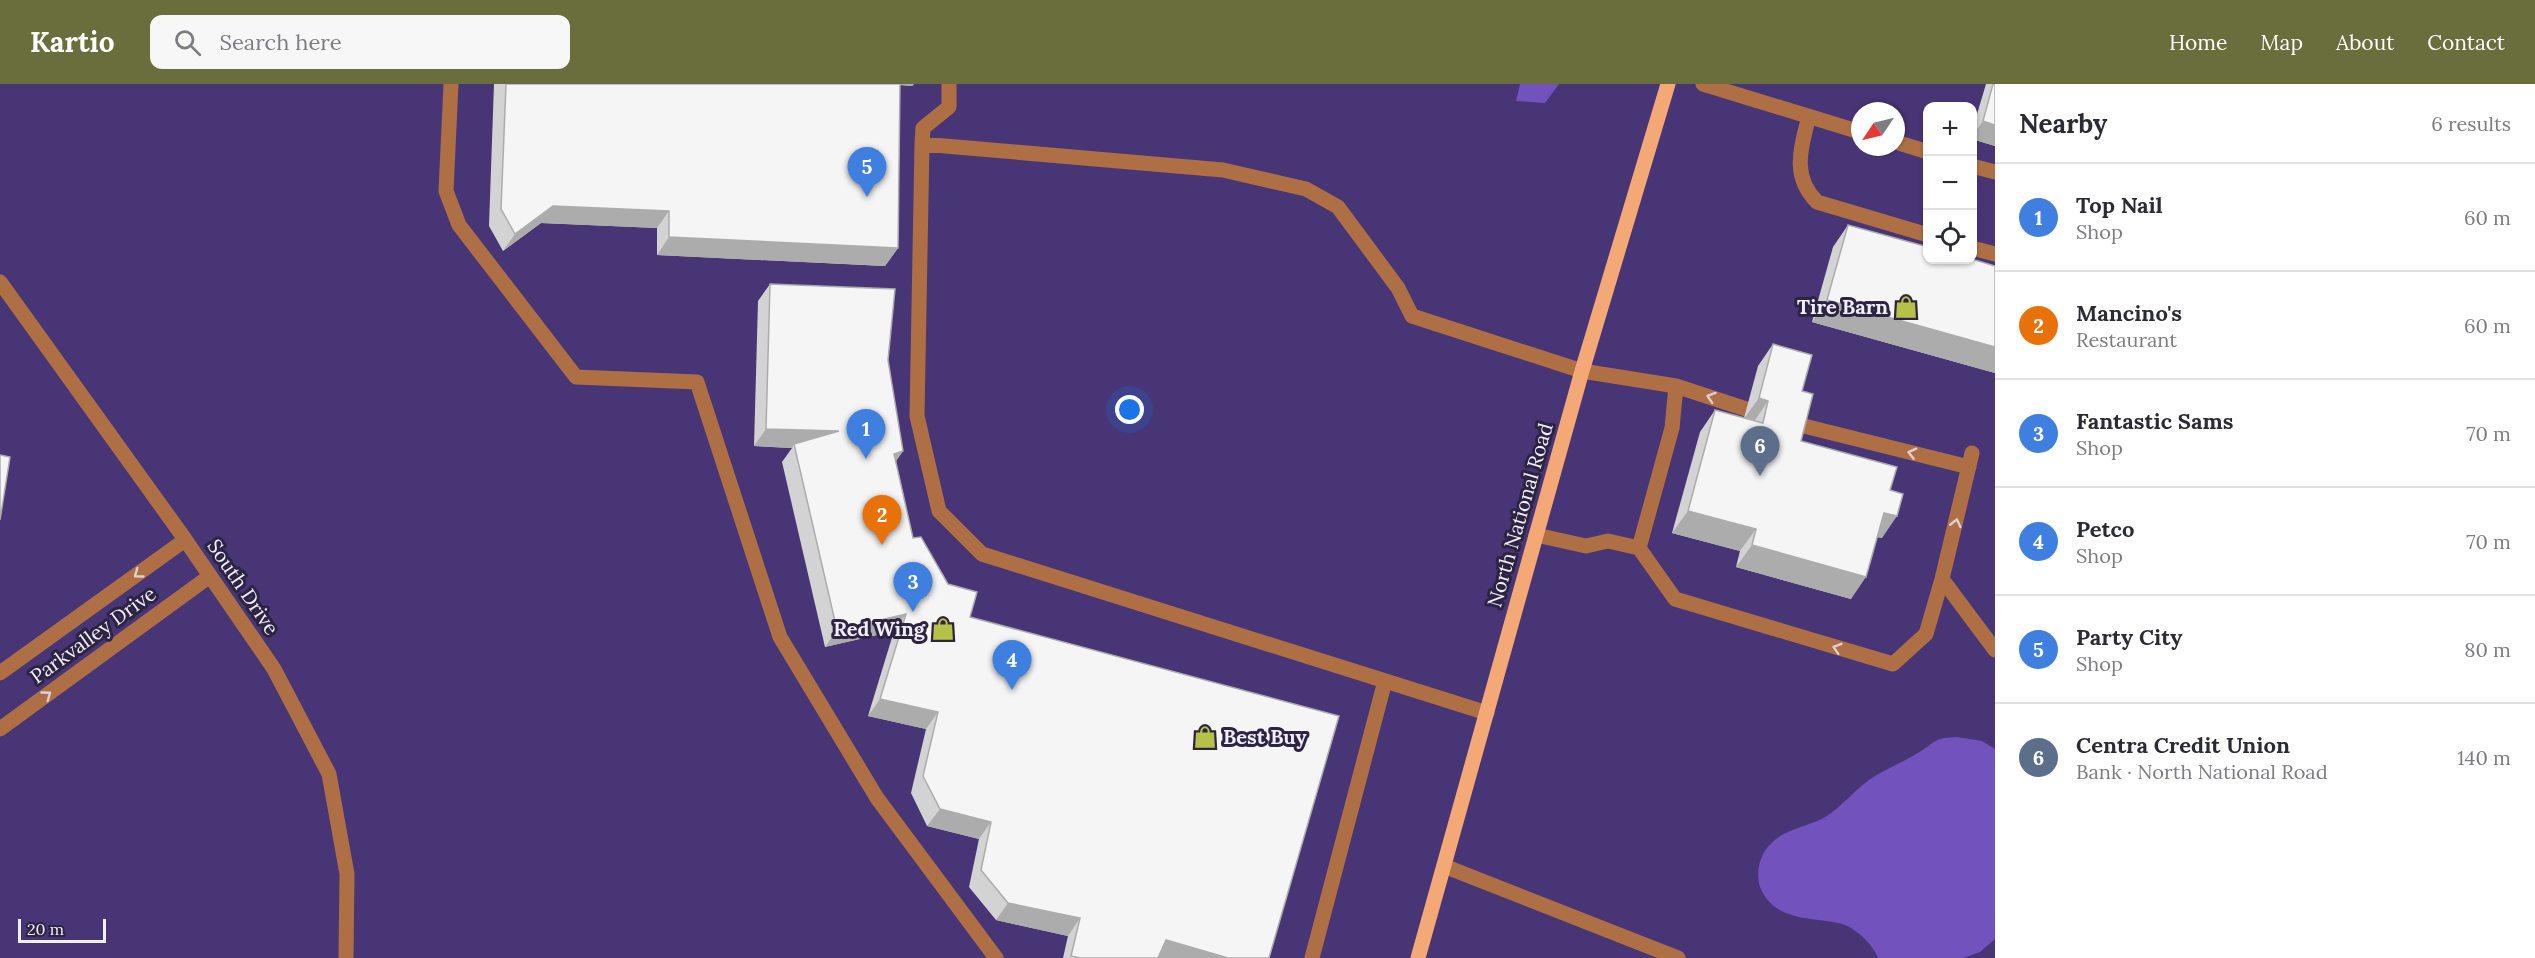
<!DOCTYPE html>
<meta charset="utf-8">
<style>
body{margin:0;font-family:Lora,serif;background:#f7f7f7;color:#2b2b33}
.controls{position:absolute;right:18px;top:18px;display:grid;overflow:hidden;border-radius:12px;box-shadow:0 2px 4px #0004}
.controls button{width:54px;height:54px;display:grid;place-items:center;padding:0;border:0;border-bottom:2px solid #e1e1e2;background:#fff;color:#2b2b33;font:30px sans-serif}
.compass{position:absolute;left:1851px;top:18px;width:54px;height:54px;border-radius:50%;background:#fff;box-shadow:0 2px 4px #0004;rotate:235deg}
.scale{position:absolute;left:18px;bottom:15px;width:88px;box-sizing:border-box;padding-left:6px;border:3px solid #f2efff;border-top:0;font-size:16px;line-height:21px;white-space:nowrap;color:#f2efff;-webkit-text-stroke:4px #2c2442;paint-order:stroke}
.you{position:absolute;left:1130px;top:326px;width:21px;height:21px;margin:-15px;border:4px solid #fff;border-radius:50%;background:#1a73e8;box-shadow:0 0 0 9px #1a73e833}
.badge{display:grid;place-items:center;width:39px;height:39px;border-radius:50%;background:#6a6e3c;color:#fff;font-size:20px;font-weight:700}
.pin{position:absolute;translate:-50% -50px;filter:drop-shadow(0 2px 3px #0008)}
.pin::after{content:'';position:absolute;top:32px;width:21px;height:18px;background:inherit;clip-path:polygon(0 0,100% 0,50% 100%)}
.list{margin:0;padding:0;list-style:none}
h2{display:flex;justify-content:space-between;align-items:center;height:78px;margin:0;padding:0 24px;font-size:26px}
h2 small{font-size:20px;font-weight:400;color:#7c7c81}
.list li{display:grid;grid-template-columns:39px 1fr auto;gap:18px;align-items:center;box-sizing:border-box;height:108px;padding:0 24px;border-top:2px solid #e1e1e2}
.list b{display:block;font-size:22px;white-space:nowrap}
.list p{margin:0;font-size:20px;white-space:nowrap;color:#7c7c81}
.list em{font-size:20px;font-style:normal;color:#7c7c81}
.icon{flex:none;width:33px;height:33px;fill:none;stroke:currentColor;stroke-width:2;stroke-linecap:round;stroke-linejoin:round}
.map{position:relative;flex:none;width:1995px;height:874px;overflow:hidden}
header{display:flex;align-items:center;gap:36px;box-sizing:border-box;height:84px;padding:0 30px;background:#6a6e3c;color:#fff}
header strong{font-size:28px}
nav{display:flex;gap:33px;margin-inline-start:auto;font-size:21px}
.search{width:420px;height:54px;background:#f7f7f7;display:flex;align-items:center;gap:15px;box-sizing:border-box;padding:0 21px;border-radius:12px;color:#7c7c81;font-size:22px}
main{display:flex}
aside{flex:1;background:#fff}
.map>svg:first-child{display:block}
</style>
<header>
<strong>Kartio</strong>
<div class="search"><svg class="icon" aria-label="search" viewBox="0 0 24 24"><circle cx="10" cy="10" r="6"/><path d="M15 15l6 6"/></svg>Search here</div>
<nav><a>Home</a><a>Map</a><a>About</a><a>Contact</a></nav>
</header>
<main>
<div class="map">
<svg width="1995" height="874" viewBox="0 0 1995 874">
<rect width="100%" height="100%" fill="#483576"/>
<!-- water -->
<path fill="#7252bc" d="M1520 0H1559L1545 19 1516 17Z
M1957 653 1982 657 1995 665V855L1980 868 1963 874H1878C1873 860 1853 841 1838 839 1808 833 1774 837 1760 803 1756 790 1759 774 1767 764 1782 744 1807 744 1827 732 1842 722 1854 707 1869 696 1885 685 1904 678 1921 667 1938 656 1935 654 1957 653Z"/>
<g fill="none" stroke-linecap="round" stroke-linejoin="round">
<!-- minor -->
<path stroke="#ae6f45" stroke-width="15" d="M451 0 446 107 459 141 576 293 697 298 780 553 877 714 996 874
M949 0V23L923 44 922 60 917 332 939 427 982 470 1487 629
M1703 0 1860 48
M1809 32C1801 64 1791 92 1817 118L1928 151
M1896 58 1928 68
M922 60 1223 86 1306 105 1338 123 1398 204 1412 232 1582 287 1676 302 1672 344 1639 464 1608 457 1586 462 1536 451
M1972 82 1995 88
M1972 164 1995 170
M0 198 182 451 274 585 329 690 347 790 346 874
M1676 302 1746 325
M1796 340 1969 383
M1639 464 1675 515 1893 580 1926 550 1942 495 1972 369
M1942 495 1995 566
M0 589 185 456
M0 645 210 492
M1444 782 1678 874
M1312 874 1385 597"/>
<!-- major -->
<path stroke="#f4a875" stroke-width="15" d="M1418 874 1582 287 1668 0"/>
</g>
<!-- wall -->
<path fill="#d3d3d3" d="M494 0H914L912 2 900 1 898 164 885 182 657 171V144L541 139 503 167 489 142Z
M1986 0H1995V62L1972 55V47Z
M1848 141 1995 182V289L1812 238 1833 163Z
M770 200 888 276 903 367 896 377 913 454 948 500 970 533 1269 874H1063L1068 852 996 836 969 803 979 755 927 742 911 709 926 645 868 632 894 547 825 563 782 378 792 364 754 362 758 217Z
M1773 260 1802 307 1801 357 1890 406 1882 454 1877 453 1851 515 1736 483 1740 467 1672 449 1700 348 1715 326 1744 334 1758 282Z"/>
<!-- shaded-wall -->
<path fill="#acacac" d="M889 0H914L912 2Z
M1983 37 1995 41V62L1972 55V52Z
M553 122 669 127 657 144 541 139 503 167 515 150Z
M669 153 898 164 885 182 657 171Z
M1827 216 1995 263V289L1812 238Z
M1759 314 1768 317 1753 339 1743 336Z
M766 345 839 347 794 360 792 364 754 362Z
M903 367 891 384 894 370Z
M1688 427 1756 445 1740 467 1672 449Z
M1884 429 1897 432 1882 454 1868 451Z
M1752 461 1866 493 1851 515 1736 483Z
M906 530 894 547 825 563 837 546Z
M880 615 938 628 926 645 868 632Z
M940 725 991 738 979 755 927 742Z
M1008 819 1080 834 1068 852 996 836Z
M1166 856 1228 874H1156Z"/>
<!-- building -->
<path fill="#f5f5f5" stroke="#acacac" stroke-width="1.5" d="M506 0H900L898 164 669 153V127L553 122 515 150 501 125Z
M1993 0H1995V41L1983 37Z
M1848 141 1928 163V176L1972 175 1995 182V263L1827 216Z
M770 200 895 205 888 276 903 367 894 370 913 454 921 453 948 500 977 508 970 533 1339 632 1269 874H1228L1166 856 1158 874H1080L1071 872 1080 834 1008 819 981 786 991 738 940 725 923 692 938 628 880 615 906 530 837 546 794 360 839 347 766 345Z
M1773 260 1812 271 1802 307 1813 310 1801 357 1897 383 1890 406 1903 410 1897 432 1884 429 1866 493 1752 461 1756 445 1688 427 1715 326 1763 339 1768 317 1759 314Z
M0 371 10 373 0 436Z"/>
<!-- one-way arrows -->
<defs><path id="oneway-chevron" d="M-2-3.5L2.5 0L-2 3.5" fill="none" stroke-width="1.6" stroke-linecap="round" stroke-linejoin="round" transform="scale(1.5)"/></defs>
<g stroke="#e1cfd0">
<use href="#oneway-chevron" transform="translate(1711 313) rotate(-162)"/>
<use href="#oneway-chevron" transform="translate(1912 369) rotate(-166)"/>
<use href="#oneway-chevron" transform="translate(1956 439) rotate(-77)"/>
<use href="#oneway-chevron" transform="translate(138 490) rotate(144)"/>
<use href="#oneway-chevron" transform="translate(1837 564) rotate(-163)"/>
<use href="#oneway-chevron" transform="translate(47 611) rotate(-36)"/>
</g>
<!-- icons -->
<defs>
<g id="shop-bare" transform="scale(1.8)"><path d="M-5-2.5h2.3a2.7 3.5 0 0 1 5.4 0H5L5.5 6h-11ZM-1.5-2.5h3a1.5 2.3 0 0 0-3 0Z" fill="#b6c148" stroke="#2c2442" stroke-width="2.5" paint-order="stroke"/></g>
</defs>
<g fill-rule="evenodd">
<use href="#shop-bare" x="1906" y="223"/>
<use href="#shop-bare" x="943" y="545"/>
<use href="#shop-bare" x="1205" y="653"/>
</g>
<g text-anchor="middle" stroke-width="6" stroke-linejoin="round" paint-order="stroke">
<!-- poi labels -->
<g font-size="20" font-weight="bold" fill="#f2efff" stroke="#2c2442" text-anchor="end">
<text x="1888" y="230">Tire Barn</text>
<text x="925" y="552">Red Wing</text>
<text x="1223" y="660" text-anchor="start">Best Buy</text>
</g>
<!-- street labels -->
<g font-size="20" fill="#f2efff" stroke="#2c2442">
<text transform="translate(1520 431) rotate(-74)" y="7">North National Road</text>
<text transform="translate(243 503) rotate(56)" y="7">South Drive</text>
<text transform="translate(93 551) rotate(-36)" y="7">Parkvalley Drive</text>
</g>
</g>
</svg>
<div class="controls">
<button>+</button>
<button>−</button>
<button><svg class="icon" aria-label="locate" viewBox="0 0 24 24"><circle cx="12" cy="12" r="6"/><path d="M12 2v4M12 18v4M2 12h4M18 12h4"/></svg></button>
</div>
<svg class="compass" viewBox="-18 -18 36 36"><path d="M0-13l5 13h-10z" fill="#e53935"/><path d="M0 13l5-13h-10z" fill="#7c7c81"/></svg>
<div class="scale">20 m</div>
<div class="you"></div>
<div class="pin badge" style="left:866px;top:375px;background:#3f7fe0">1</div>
<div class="pin badge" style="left:882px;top:461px;background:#e8710a">2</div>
<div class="pin badge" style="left:913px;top:528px;background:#3f7fe0">3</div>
<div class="pin badge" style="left:1012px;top:606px;background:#3f7fe0">4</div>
<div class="pin badge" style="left:867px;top:113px;background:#3f7fe0">5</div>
<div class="pin badge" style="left:1760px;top:392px;background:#5c6f8a">6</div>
</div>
<aside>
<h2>Nearby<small>6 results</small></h2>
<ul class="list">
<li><span class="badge" style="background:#3f7fe0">1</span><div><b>Top Nail</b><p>Shop</p></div><em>60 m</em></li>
<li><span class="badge" style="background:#e8710a">2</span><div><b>Mancino's</b><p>Restaurant</p></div><em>60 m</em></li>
<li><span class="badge" style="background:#3f7fe0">3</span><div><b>Fantastic Sams</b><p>Shop</p></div><em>70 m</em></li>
<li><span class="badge" style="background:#3f7fe0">4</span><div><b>Petco</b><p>Shop</p></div><em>70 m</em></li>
<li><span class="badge" style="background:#3f7fe0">5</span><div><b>Party City</b><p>Shop</p></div><em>80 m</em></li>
<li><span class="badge" style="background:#5c6f8a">6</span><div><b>Centra Credit Union</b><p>Bank · North National Road</p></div><em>140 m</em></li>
</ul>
</aside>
</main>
